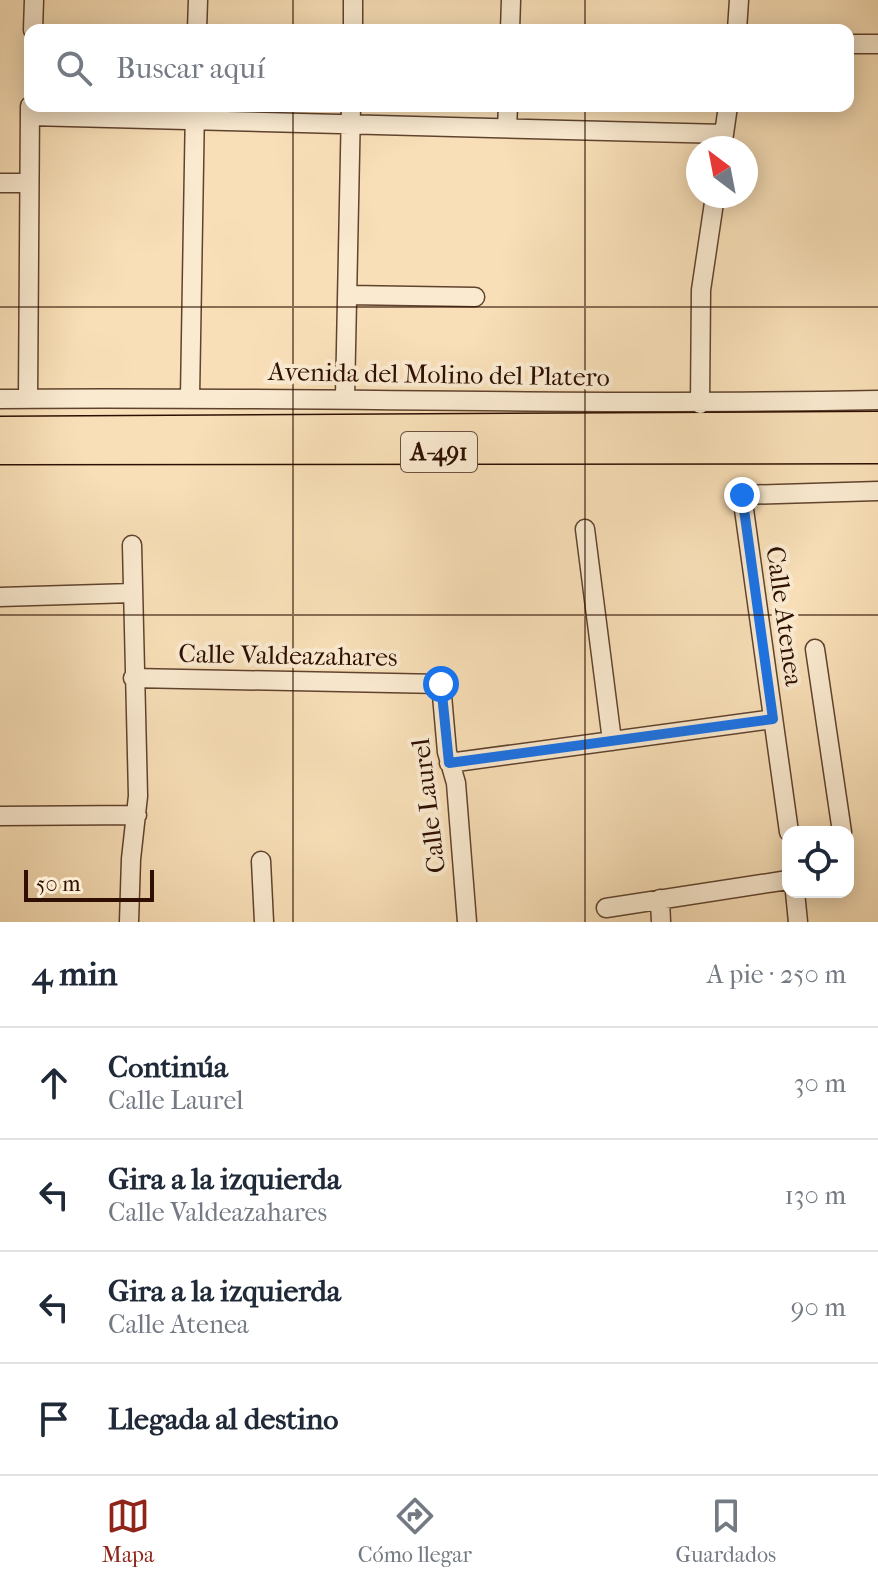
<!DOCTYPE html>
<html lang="es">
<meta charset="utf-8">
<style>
body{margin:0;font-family:"IM FELL French Canon",serif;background:#f2f2f3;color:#1f2937}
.controls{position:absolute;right:24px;bottom:24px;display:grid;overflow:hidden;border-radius:16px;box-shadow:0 4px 20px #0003}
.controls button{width:72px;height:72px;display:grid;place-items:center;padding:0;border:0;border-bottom:2px solid #e0e1e3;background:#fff;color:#1f2937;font:40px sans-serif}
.compass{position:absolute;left:686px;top:136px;width:72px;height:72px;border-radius:50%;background:#fff;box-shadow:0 4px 20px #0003;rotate:328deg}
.scale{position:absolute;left:24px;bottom:20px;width:130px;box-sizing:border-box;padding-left:8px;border:4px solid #2e0f01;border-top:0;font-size:22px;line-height:28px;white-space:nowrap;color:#2e0f01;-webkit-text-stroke:6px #faead0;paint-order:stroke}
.stop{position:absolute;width:24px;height:24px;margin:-18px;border:6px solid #1a73e8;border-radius:50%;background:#fff}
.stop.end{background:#1a73e8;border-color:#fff;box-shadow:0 2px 8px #0008}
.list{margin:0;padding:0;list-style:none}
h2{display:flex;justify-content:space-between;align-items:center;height:104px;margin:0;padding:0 32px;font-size:34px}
h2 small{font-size:26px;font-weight:400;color:#747a83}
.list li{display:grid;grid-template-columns:52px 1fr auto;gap:24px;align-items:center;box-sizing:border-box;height:112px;padding:0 32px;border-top:2px solid #e0e1e3}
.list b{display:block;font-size:30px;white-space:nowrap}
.list p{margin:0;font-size:26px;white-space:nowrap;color:#747a83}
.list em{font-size:26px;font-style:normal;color:#747a83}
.icon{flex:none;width:44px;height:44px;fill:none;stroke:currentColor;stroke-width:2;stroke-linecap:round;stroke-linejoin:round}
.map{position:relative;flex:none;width:878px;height:922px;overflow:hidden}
.search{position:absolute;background:#fff;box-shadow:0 4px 20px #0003;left:24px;right:24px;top:24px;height:88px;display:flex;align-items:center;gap:20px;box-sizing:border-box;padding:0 28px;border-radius:16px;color:#747a83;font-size:30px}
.sheet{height:552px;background:#fff}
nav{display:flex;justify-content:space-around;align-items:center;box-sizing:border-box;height:112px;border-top:2px solid #e0e1e3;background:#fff;font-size:22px;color:#747a83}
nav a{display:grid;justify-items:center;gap:4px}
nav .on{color:#8f2418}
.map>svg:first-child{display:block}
</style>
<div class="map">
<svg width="878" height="922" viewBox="0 0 878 922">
<rect width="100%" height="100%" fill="#f8dfb7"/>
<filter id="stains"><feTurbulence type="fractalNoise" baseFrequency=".0025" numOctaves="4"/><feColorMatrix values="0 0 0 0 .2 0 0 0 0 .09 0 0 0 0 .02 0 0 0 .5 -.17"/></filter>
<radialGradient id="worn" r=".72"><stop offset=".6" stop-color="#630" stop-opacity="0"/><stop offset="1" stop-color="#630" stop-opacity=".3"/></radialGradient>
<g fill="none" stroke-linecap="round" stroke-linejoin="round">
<!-- minor casing -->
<g stroke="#60432e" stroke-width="21">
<path id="minor" d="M33 30 34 0
M197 30 198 0
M353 30V0
M510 30 511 0
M737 30 739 0
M848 44H878
M30 116 724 134
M507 128 508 106
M722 148 728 106
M0 183H29
M348 295 475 297
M190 397 195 106
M345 397 351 106
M0 399C293 396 585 406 878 400
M28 399 30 106
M700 404 701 290 715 196
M585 529 612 741
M0 597 132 593
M815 649 842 832
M133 678 441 684 447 752 456 783 467 922
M449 763 773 719
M0 816 137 815
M789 832 742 495 878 491
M261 861 264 922
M795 892 798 922
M660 899 661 922
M606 908 788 880
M129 922 131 859 138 796 132 545"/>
</g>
<!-- highway casing -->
<g stroke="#2e0f01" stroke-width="29">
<path id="highway" d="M0 430 878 425
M0 451 878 450"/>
</g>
<!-- minor -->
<use href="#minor" stroke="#faead0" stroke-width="18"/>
<!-- highway -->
<use href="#highway" stroke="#f8dfb7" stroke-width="26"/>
</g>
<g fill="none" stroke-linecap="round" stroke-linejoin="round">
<!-- route -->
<path stroke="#1a73e8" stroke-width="10" d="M441 684 449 763 773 719 742 495"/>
</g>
<!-- grid -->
<path fill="none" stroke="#2e0f01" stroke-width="2" stroke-opacity="0.55" d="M293 0V30M585 0V30M293 106V922M585 106V922M0 307H878M0 615H878"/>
<g text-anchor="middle" stroke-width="8" stroke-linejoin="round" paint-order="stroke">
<!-- shield labels -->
<rect fill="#faead0" stroke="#6b513f" stroke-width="2" x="401" y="432" width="76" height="40" rx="6"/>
<g font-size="24" font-weight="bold" fill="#2e0f01">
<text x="439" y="460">A-491</text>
</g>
<!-- street labels -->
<g font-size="26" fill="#2e0f01" stroke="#faead0">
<text transform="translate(439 374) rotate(1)" y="9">Avenida del Molino del Platero</text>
<text transform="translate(785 616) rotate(82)" y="9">Calle Atenea</text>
<text transform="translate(288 655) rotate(1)" y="9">Calle Valdeazahares</text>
<text transform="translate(428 806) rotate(-97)" y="9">Calle Laurel</text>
</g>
</g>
<rect width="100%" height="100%" filter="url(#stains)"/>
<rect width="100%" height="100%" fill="url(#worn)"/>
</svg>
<div class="controls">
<button><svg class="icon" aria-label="locate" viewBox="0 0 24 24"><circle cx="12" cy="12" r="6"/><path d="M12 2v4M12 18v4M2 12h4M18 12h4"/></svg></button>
</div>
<svg class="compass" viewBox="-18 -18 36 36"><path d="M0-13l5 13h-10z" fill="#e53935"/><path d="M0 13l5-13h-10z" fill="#747a83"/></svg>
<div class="scale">50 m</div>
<div class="stop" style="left:441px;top:684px"></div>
<div class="stop end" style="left:742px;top:495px"></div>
<div class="search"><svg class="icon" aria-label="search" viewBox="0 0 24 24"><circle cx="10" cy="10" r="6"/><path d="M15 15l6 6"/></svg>Buscar aquí</div>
</div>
<section class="sheet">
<h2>4 min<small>A pie · 250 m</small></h2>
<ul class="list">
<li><svg class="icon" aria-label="ahead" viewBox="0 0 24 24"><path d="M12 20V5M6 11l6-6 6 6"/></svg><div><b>Continúa</b><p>Calle Laurel</p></div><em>30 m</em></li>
<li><svg class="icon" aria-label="left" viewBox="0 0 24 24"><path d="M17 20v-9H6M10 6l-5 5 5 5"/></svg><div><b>Gira a la izquierda</b><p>Calle Valdeazahares</p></div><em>130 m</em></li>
<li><svg class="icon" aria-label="left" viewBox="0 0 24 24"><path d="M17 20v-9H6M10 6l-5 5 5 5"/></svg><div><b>Gira a la izquierda</b><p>Calle Atenea</p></div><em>90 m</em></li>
<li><svg class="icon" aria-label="arrive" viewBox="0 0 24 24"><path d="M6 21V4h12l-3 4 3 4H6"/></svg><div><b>Llegada al destino</b></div></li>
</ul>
</section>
<nav>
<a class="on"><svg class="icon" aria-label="map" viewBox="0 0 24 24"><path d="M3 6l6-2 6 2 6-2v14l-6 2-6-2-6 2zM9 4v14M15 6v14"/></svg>Mapa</a>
<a><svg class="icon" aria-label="directions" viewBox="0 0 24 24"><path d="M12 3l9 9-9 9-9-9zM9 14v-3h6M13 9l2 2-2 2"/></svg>Cómo llegar</a>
<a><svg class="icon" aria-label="saved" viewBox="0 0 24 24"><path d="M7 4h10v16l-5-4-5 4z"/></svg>Guardados</a>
</nav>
